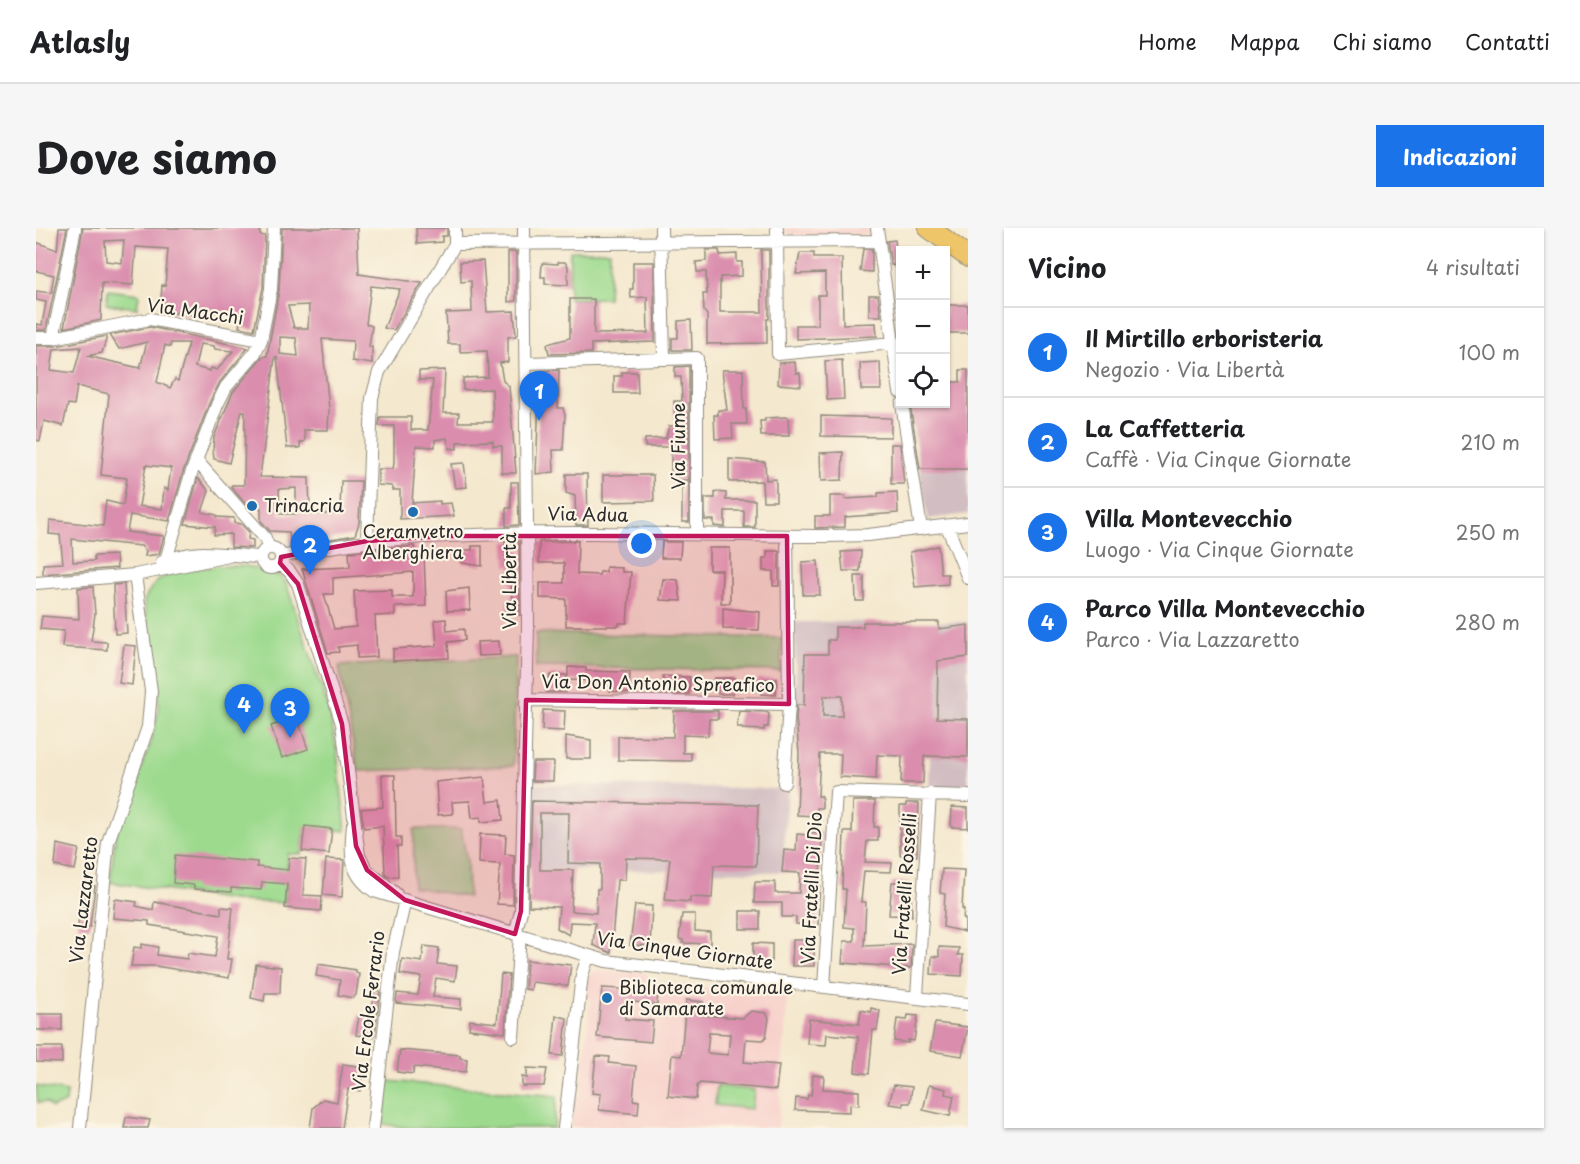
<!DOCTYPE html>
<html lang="it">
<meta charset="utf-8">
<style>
body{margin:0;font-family:"Playpen Sans",sans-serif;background:#f6f6f6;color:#202124}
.controls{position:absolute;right:18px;top:18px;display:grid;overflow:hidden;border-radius:0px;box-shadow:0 2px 4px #0004}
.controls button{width:54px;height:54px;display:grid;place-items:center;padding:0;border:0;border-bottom:2px solid #e0e0e0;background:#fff;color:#202124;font:30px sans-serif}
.you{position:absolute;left:606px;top:316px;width:21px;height:21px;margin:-15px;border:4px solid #fff;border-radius:50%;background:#1a73e8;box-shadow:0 0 0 9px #1a73e833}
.badge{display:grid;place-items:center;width:39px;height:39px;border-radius:50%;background:#1a73e8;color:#fff;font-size:20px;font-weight:700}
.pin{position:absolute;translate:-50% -50px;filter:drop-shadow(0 2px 3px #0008)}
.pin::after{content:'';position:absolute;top:32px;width:21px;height:18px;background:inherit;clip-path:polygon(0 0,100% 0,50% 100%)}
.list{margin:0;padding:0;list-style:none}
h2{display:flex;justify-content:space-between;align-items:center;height:78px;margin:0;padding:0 24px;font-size:26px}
h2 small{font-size:20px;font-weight:400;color:#757577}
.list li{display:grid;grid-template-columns:39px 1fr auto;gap:18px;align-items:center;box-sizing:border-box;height:90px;padding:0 24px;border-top:2px solid #e0e0e0}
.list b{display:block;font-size:22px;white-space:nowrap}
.list p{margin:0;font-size:20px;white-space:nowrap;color:#757577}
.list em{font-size:20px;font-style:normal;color:#757577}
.icon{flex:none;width:33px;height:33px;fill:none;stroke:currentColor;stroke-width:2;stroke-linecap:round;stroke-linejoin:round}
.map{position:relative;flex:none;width:932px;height:900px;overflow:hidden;border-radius:0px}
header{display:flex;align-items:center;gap:36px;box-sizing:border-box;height:84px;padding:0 30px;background:#fff;border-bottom:2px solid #e0e0e0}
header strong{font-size:28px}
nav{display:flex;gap:33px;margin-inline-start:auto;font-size:21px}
.intro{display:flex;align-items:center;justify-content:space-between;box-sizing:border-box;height:144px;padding:0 36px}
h1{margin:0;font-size:42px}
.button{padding:15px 27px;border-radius:0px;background:#1a73e8;color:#fff;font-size:21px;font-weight:700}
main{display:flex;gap:36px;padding:0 36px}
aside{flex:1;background:#fff;border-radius:0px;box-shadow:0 2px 4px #0004}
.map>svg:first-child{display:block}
</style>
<header>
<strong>Atlasly</strong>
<nav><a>Home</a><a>Mappa</a><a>Chi siamo</a><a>Contatti</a></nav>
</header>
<div class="intro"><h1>Dove siamo</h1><a class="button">Indicazioni</a></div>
<main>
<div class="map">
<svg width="932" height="900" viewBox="0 0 932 900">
<rect width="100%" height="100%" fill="#fcf5e5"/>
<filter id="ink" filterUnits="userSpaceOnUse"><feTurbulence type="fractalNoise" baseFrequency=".0167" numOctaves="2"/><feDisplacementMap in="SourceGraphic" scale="12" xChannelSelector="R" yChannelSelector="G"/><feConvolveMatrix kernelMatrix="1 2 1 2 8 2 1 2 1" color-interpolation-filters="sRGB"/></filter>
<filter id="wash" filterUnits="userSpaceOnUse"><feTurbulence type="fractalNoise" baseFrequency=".008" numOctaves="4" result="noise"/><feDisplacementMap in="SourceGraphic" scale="24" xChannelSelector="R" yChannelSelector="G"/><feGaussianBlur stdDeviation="1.35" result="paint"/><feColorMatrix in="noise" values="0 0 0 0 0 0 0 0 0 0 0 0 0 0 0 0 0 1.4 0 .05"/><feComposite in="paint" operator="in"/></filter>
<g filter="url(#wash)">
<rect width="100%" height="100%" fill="#f4e8ce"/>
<!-- built -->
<path fill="#f7d0ca" d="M748 0H833L834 6 760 9 752 6Z
M563 742 611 745V753L723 765 734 758 752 760 742 900 534 899 537 869H544L555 770 547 769 550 752 557 744Z"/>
<!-- industrial -->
<path fill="#d2bec2" d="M932 171V286L892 291 873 176H909Z
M759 394H932V563L893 561 894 529 761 525Z
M495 556 752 561 746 644 493 641Z"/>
<!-- green -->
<path fill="#9dda8e" stroke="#64825c" stroke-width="1.5" d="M534 23H574L572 70 533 71Z
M72 62 103 66 101 80 70 76Z
M182 338H211L245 349 250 355 293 482 301 524 310 603 269 599 266 626H252L249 675 204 673 74 654 80 604 114 517 123 482 122 463 108 374C119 340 151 343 182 338Z
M500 405 746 410 745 443 500 439Z
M480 429 477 538 322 543 303 438Z
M378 601H425L431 633 432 669 377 659Z
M352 853 521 868 518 900H371L347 896Z
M0 858 31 864 30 874 16 880 10 874 2 875Z
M681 858 718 862 716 881 679 877Z"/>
<g id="blocks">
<!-- building -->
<path fill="#da8dad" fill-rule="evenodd" d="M23 0H31L10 102H0V96L6 97 10 74 0 72V63L15 65 18 47 0 43V14L21 22Z
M47 0H224V7L229 8 227 60 218 102 203 99 206 86 165 83V87L127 84 128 72H125L126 57 129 58 132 21 100 19 97 57 66 55 65 92 28 100ZM88 12 86 35 70 33 69 13Z
M246 0H321L323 46 386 55 358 102 348 100 364 61 335 58 330 96 336 98 333 119H336V136L316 133 317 113 286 111 293 181 292 202H268L269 213 264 215V220H251L241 129H239L224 249 273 250 274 286H304L305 253H325L323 295 319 307 255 318 253 304 234 303 225 293V280H213L195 259 196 257H208L209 183H206L193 235 178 231 177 223 178 209 197 164 226 129 231 128 243 62ZM273 77 272 100H258L252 78ZM244 109 260 110 262 128 244 126ZM260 260V286H244L243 261Z
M380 0H411V8H406V14L381 16Z
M859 12 860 21 864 20V29L862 30 863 38 855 37 851 13Z
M827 21H836V44L824 43Z
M670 22H683L684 27 701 26V34H706V48L684 49V84H726L725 22H733V91H731V115L671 116V87L668 83 667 66H671L670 44H661L660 34 670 33Z
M472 24H480V73L472 74Z
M764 25H778V30H806L807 96 840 95 841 108 760 111V97H782V67H789V45L760 46Z
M447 33 451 84 478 83 480 108 472 109V134L464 135 467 153 473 158 480 245H466V218H457V213L421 214V221L413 220 411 210 399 212V219L380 218 376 275 404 273V276L415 275 418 288 364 291V262H356V258L342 257V241H357L358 235V198H343L344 189H375V202H392L397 152H383V143L409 142 407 185H423L422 194H457L456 161 427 162V150L452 149 451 123 424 124V116H412L410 85 436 84 435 53 425 54 424 34Z
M522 34H529L532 38V57L509 56V49H505L506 35 522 36Z
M597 34H618L619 114 555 116V125L513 126 511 116 534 110V71H558V106L612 105 611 69 595 70 594 61H597Z
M833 67H842L845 88H833Z
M909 77H932V105H909Z
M655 92 656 122H636V110H642V93Z
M114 99 212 120 184 154 174 173 147 244 133 293 94 287 91 304 128 308 123 326 109 328 110 323 105 318 36 311 37 334 58 333V328L80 327 81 340 7 346V336L27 335 24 307 13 306 14 292 67 298 70 273 87 277 91 250 65 247 73 166 41 158 38 177 32 176 27 198 8 193 4 213 0 212V118H19L71 108 66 125 51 128 104 140 111 114 83 121 74 107ZM135 115H153L142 153 139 151 134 160 121 154 129 117 134 119ZM164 116 178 118 179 121 197 123 181 142 175 140 174 143 159 139ZM45 119 38 145 15 142 18 121ZM110 237 135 240 132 262 128 260 126 281 103 278Z
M806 132 808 171 791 172 789 133Z
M759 134 760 145H764L765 158 742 156 743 135Z
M844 134 845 162H825L824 135Z
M653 138V252H635V219H609V211L630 210 633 198H639L638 173H646L645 149H639V139Z
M523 142 522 180H527L529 187 527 222H517L518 244 500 246 504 143Z
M686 142H707L708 181H710L711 196H696L697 210 679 211 678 187H682V182H691Z
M924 142H932V241H884L874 176H909V154H924Z
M586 144H601L602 165H578V148H586Z
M785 188 855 190V209L785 208Z
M752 189 753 208H725L724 193H729V190Z
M855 216H864L868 256H855Z
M807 224 806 252 785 253 784 225Z
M693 231 729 234 730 252 740 251V273H727L726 253 693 254Z
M428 235 431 259 419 260 415 236Z
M530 246H551L552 297H540L539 268 530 265Z
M567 247H617L618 273 567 274Z
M162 250 173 263 166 284 181 287V289L198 290V295L205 296 213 304 212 311 217 312V320L195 319V306L178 307 179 299 149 296Z
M646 252H653V294H646Z
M475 254H482L483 297 470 298V280H475Z
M679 264 690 265V272H719V299H708V283H689V299L678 298V292H669V270H679Z
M861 264 862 285 809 289V299L779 300V288H794V268H809V271L842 269V265Z
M542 313 541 346 563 347 564 344H570V339L586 340V344H595L591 395H583V398H530V371L504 370V355H528V335H503V314Z
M469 314H483L484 387H471V373H476L475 338H470Z
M626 314H645L644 330H625Z
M378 318 380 326H388L390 378 359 379V387L339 388 341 429 321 430V417L302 419 303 424 292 425 266 341 314 339 313 324ZM377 344V369H356V362L318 363 320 399 298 401 288 366H297V350Z
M436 318H446V338L426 335V322H436Z
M902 318 905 346H912V356L879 359 874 324Z
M673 320H694V375H685L686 342H673Z
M731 323H743V358H737V343H727V330H731Z
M825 323 824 343H807L805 324Z
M782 333 784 367H767L766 334Z
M819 348H828V373H820Z
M627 351 642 352 645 373 624 372Z
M88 356 91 405 79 406 77 357Z
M57 359 59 386 55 413 71 414V422L26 419 28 403 4 401 6 388 43 391 42 360Z
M433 360 434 382 411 383 410 363Z
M687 380 724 384 723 402 687 401Z
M410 391 411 403 428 401 429 412 412 414 413 430 357 433V421L401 418 399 392Z
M827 394H903V401L932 397V429L902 433 901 490 932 491V529L888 528 887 555H865L866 528 841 527 840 551 804 549 805 526H784L782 568H786V580H781L780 588 761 587 763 525 760 490 761 477H768L769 426H792V412H799V399H827ZM788 468H806V488H787Z
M463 413 464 427 442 428 441 414Z
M88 417 100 418 96 457 83 455Z
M532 439 550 440V443L594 444 593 465 574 463 575 453 532 452Z
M514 447H530V464H510Z
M627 448 654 449 653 466H627Z
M678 450H698L697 466H682V462H677Z
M722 451H741L740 467 725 466 726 463H721Z
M507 482 529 483 528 503 506 502Z
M638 483H682V491H673L672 508 647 507V525H655V533L582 532V508L637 509Z
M703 483 730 484 733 486 732 499H728V502L706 501V499H701Z
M261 489 272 521 246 530 235 498Z
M530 508 555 512V531H530Z
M497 534H518L517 553H496Z
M346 547H359L360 609H365V618H361L362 648 352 649 349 646 347 598 328 600 325 581 347 579Z
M448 549 451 574 465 572 467 592 445 594V589L436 590 434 573 416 574 417 586 402 587 400 554Z
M496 573 722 577 720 638 678 637 676 670 654 669V674L629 672 634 631 590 630 589 652H581L575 725 557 717 559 695 534 694 533 707 521 700 523 679 493 678ZM504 585H533L532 635 564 636V661H561L560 685 535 683 537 642H504Z
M817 573H839L838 599H842V613H831L829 634 856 635 855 644 828 643 825 674H830L828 718 876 716 875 740 806 735 808 713H818V700L808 699 810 661H806L808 604H816Z
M870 575H883L881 628 864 627V578H870Z
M916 579 932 580V600L915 599Z
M269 598 296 601 293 626 266 623Z
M772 604 786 605 782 698 760 696V689H746V675H718L719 654H739V665H763L764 645 746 644 748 622 760 623 761 606 772 607Z
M444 606 470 607 469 626 478 627 477 677 461 676 464 636 443 635Z
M21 616 43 621 39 642 19 638Z
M139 627 221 634V639L252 642 253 630 270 631 267 667 286 668 285 683 249 680 251 656 226 654 225 662 195 660V664L158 661V657L137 655Z
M290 631 308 632 306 669 287 667Z
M906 641 928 642 926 681H928L927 691H929V704L907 699 909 666 904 665Z
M856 654H874L876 688 853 687Z
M47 657 59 658 54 699 42 698Z
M79 671 101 674 100 678 117 682 118 674 185 686V679L197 680 191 731H196L193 750 119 738H95L98 719 105 720 106 716 122 719 121 727 151 731 152 725 179 729 182 708 113 697V693L77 690Z
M599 677 616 678 614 718 594 717Z
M704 683H724V701H704Z
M646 686H659V703L674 704V716L647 715V712L643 711Z
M757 712H778V738H756Z
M717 715 736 716V733L717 732Z
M388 718 403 720 401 736 421 738 419 753 400 750 397 769 425 771V781L360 775 361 765 382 767 385 749 364 746 366 731 386 734Z
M903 719 923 720 922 727H927L926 748 895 746 896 728 903 729Z
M491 732 535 737 532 758 496 754 495 762 489 761Z
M220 736 245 739 244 765H229L228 773 215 770Z
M282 736 320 742V745L323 746 320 767 317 770 302 767 304 752 280 748Z
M465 746 473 747 469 805 433 801 434 792 461 795Z
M566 760 622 763 621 777 591 773 589 791 617 793 615 814 561 809Z
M339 762 344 763 339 806 337 809 320 807 323 787 335 789Z
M650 772 667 774 665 787 707 790 715 783 730 785 733 790 730 809 727 812 710 811 708 834 743 837 740 862 664 855 661 858 660 871 632 868 636 827 645 828ZM673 805 694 806 692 827 671 825Z
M835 780 844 782 841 802H837L833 846 819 844 822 809 791 806 790 817 771 816 773 791 823 796 825 782 835 784Z
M0 786H26V802H0Z
M872 787 882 788 878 813 872 812V815L858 813 861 791 871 792Z
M520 788 531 790 527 828 516 827Z
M899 795 932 799 926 828 894 823Z
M0 819H26V835L0 834Z
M364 822 424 827V830L431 831 430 844 378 839 377 846 361 844Z
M560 828 574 829 573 835 600 838 597 872 603 873 602 886 563 882 565 866 556 865Z
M307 836 328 839 324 863 312 861 306 900H274L277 880 287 871 301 874Z
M491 840 511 841 508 858H486V849L491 850Z
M777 847 788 848 787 861 823 863V877L814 876V884L759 882 760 870 771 871 772 867H775Z
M858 857 876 859 874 875H867V878L853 876Z
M893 857 910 861 909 866 918 868 914 888 887 882Z
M90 889 114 892 112 900H88Z"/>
</g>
</g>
<g filter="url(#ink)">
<use href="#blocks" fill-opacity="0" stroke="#908a7c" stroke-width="1.5"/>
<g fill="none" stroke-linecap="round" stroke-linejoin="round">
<!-- minor casing -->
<g stroke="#908a7c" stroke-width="14">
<path id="minor" d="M625 0 628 130
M741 0 742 126 857 115
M841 0 864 164
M419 16 842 13
M0 110H17L114 91 225 112
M17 110 39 0
M491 135 661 130V306
M866 176 885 301
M160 232 229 310 233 320
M911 298 932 350
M331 313 336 170 343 144 419 16V0
M225 330a10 10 0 1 1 20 0a10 10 0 1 1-20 0Z
M245 329C309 313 374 309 439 307 557 302 675 308 793 308L832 307 932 295
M130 332 155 246 181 177 190 159 219 125 225 112 235 61 238 0
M126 334C164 318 186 328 225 329
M244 335 254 344 262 356 306 496 323 628 331 642 360 666
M0 355 99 347 193 328
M490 472 753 476
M748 555 753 476 751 308
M317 597C314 626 313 646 338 663L570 733 932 776
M479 706 485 683 492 398 488 0
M788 759 800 564 932 568
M881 768 894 566
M477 809 484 707
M44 900 72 614 112 499 115 463 99 347
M337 900 357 724 369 672
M528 900 546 747 552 729"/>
</g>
<!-- primary casing -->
<g stroke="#908a7c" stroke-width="22">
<path id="primary" d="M893 0 932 29"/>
</g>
<!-- minor -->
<use href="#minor" stroke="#fff" stroke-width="12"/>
<!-- primary -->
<use href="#primary" stroke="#eec569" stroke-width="20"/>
</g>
</g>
<!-- marked area -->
<path fill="#c2185b" fill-opacity="0.2" stroke="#c2185b" stroke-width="4.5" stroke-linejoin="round" d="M408 308H751L753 476 490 472 485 683 479 706 369 672 331 642 320 618 306 496 262 356 244 335 245 329 331 313Z"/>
<!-- markers -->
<g fill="#1f6fb2" stroke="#fcf5e5" stroke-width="2">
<circle cx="216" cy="278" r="6"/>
<circle cx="377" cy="284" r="6"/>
<circle cx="571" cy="770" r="6"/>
</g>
<g text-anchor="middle" stroke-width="4.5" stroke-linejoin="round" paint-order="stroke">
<!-- street labels -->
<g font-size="18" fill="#2b2b2b" stroke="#fcf5e5">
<text transform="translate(159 84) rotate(8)" y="6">Via Macchi</text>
<text transform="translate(643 218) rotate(-90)" y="6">Via Fiume</text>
<text transform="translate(552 287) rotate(1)" y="6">Via Adua</text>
<text transform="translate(474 353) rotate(-90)" y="6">Via Libertà</text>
<text transform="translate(622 456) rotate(1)" y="6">Via Don Antonio Spreafico</text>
<text transform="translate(776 660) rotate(-87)" y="6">Via Fratelli Di Dio</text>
<text transform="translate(869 666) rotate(-86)" y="6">Via Fratelli Rosselli</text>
<text transform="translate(48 672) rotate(-83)" y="6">Via Lazzaretto</text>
<text transform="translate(649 723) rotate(8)" y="6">Via Cinque Giornate</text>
<text transform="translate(333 783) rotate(-83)" y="6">Via Ercole Ferrario</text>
</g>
<!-- poi labels -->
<g font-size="18" fill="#2b2b2b" stroke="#fcf5e5" text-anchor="start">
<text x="228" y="284">Trinacria</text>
<text x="377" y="310" text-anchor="middle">Ceramvetro<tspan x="377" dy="21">Alberghiera</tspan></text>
<text x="583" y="766">Biblioteca comunale<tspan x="583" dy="21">di Samarate</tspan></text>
</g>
</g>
</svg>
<div class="controls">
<button>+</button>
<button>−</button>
<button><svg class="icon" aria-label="locate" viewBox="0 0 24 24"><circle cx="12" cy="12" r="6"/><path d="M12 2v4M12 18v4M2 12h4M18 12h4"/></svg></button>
</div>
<div class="you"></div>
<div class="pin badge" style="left:503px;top:193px">1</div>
<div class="pin badge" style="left:274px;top:347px">2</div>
<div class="pin badge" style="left:254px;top:510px">3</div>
<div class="pin badge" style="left:208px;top:506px">4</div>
</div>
<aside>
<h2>Vicino<small>4 risultati</small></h2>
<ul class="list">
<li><span class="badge">1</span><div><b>Il Mirtillo erboristeria</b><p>Negozio · Via Libertà</p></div><em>100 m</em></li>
<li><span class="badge">2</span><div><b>La Caffetteria</b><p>Caffè · Via Cinque Giornate</p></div><em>210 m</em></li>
<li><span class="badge">3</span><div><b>Villa Montevecchio</b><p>Luogo · Via Cinque Giornate</p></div><em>250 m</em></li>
<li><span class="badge">4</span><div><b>Parco Villa Montevecchio</b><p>Parco · Via Lazzaretto</p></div><em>280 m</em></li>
</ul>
</aside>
</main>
